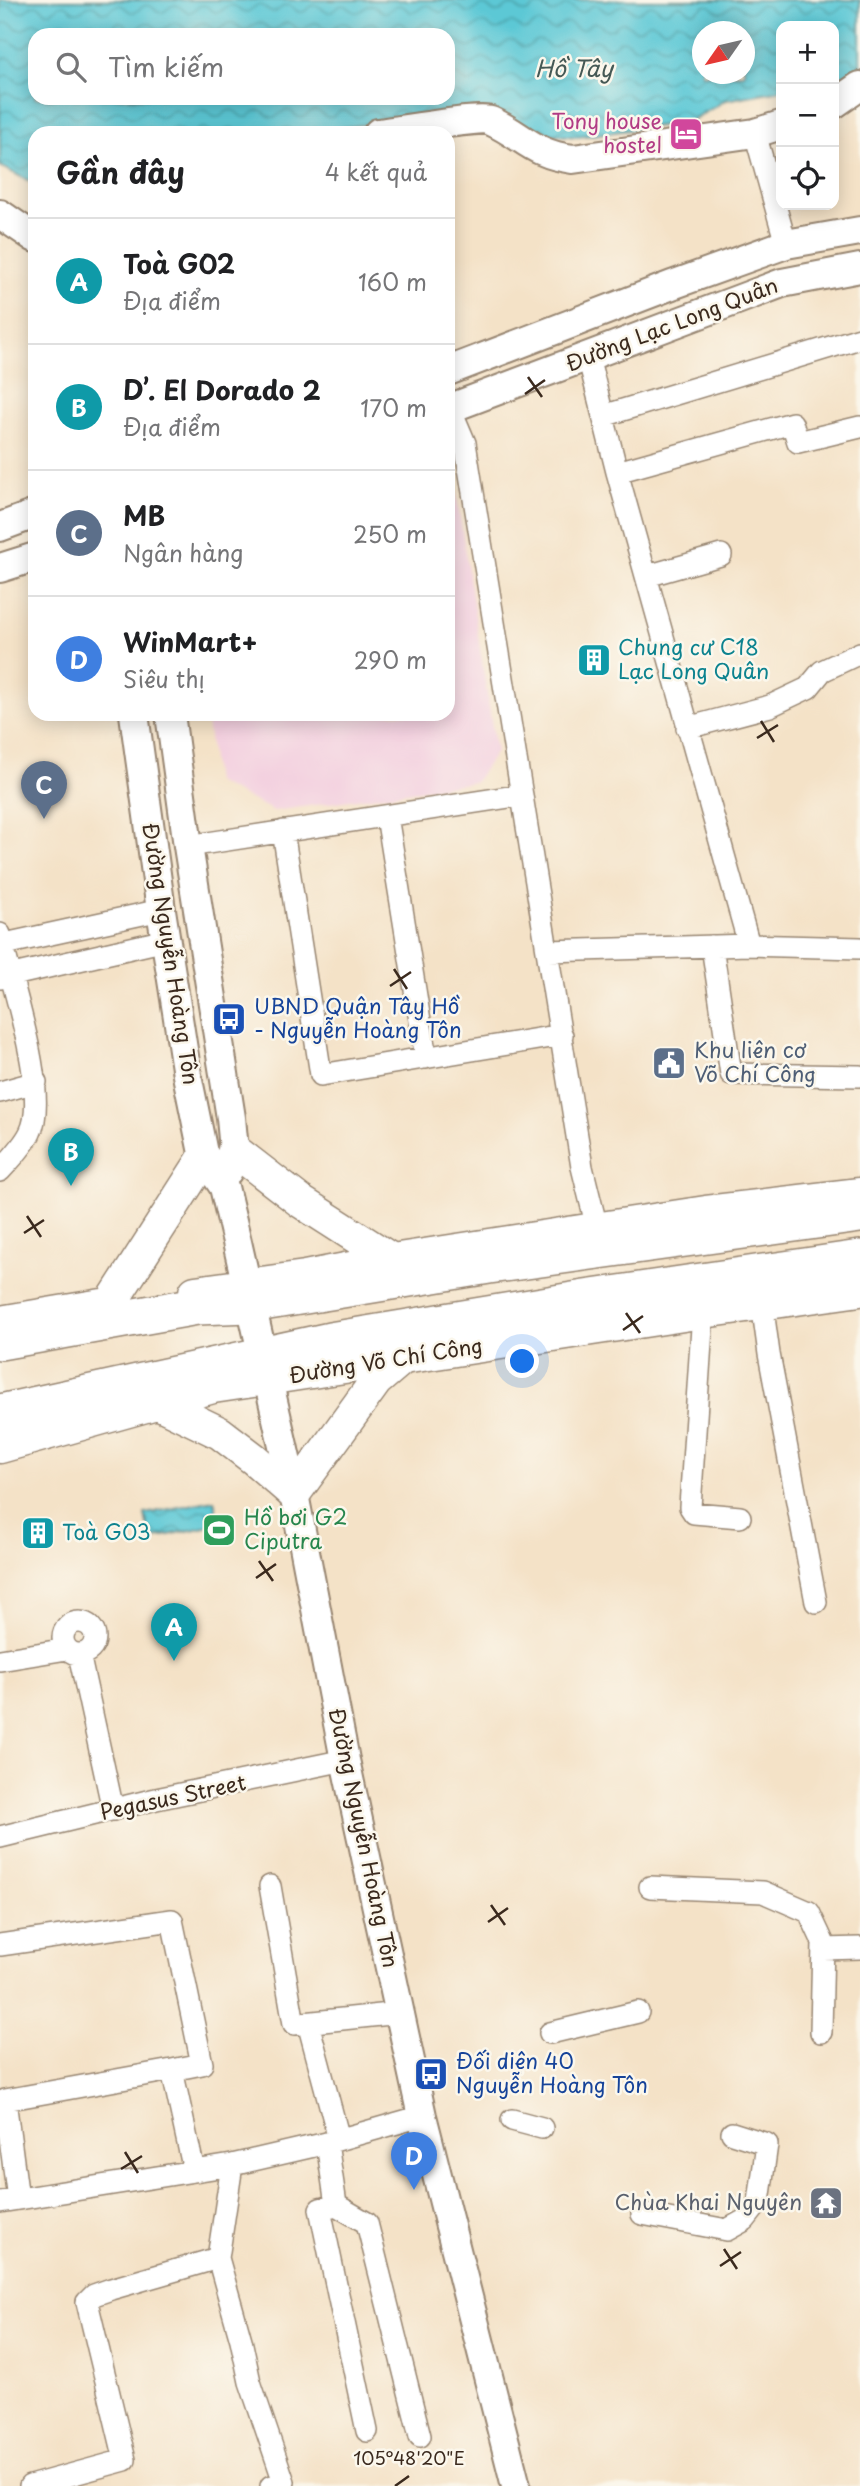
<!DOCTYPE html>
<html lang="vi">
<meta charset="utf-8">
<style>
body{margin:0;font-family:"Playpen Sans",sans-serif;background:#f2f2f2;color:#202124}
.controls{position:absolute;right:21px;top:21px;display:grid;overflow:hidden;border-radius:14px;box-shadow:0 4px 18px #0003}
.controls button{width:63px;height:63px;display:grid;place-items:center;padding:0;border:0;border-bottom:2px solid #e0e0e0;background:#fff;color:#202124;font:35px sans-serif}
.compass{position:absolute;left:692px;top:21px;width:63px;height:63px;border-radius:50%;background:#fff;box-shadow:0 4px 18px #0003;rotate:236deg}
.you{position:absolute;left:523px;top:1362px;width:24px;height:24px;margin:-18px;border:5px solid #fff;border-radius:50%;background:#1a73e8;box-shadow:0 0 0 10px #1a73e833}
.badge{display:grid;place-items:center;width:46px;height:46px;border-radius:50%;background:#2563eb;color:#fff;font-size:23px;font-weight:700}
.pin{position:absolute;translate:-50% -58px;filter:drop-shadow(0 2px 4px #0008)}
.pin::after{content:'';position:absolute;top:37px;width:24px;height:21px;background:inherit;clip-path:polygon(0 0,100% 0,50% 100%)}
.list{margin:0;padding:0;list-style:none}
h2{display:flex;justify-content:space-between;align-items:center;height:91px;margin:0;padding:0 28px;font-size:30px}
h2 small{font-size:23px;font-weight:400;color:#757577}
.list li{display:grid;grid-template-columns:46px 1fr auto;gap:21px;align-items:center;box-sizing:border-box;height:126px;padding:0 28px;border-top:2px solid #e0e0e0}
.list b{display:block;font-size:26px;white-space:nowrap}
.list p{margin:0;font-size:23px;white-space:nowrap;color:#757577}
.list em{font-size:23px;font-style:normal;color:#757577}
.icon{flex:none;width:38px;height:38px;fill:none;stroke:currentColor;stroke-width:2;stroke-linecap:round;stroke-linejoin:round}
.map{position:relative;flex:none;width:860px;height:2486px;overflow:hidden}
.search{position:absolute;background:#fff;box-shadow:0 4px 18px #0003;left:28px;top:28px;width:427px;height:77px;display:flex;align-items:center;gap:18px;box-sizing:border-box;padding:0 24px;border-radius:21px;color:#757577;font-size:26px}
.panel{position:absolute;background:#fff;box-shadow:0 4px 18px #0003;left:28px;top:126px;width:427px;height:595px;border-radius:21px}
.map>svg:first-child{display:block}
</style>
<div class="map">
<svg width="860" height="2486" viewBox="0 0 860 2486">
<defs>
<pattern id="water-waves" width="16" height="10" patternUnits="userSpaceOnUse" patternTransform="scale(1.75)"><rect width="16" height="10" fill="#5cc8d5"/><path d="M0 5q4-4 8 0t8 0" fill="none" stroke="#4da3ac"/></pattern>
</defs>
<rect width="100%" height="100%" fill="#fbf7ec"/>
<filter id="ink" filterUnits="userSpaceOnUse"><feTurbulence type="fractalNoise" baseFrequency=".0143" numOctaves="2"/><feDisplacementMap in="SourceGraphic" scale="14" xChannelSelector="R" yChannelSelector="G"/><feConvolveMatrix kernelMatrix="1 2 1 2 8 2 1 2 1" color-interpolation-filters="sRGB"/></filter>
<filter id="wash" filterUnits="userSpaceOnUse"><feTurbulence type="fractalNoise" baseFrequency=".00686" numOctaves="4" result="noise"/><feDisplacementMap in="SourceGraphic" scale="28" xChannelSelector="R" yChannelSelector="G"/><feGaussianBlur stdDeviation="1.57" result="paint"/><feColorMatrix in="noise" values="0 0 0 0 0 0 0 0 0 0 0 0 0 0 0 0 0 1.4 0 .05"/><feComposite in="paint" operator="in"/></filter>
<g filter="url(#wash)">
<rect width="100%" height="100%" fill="#f4e2c7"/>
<!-- built -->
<path fill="#f3cfdf" d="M448 464 452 466 496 752 475 782 274 811 215 782 206 714H448Z"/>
<!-- water -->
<path fill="url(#water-waves)" stroke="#4c797a" stroke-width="2" fill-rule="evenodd" d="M0 0H860V76L834 81V26H781V90L726 100 689 122 578 137 547 134 484 109 301 133H35V184L0 166ZM702 32H744V74H702ZM35 35H448V98H35Z
M214 1500 219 1524 150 1539 145 1514Z"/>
</g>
<g filter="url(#ink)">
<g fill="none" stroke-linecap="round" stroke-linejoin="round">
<!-- street casing -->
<g stroke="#988672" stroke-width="24">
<path id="street" d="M755 133 786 244
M588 356 617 472 749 945
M448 403 465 443 582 1167 597 1228
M603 416 860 338
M617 472 792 423 798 442 860 427
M647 576 721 555
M687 728 770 706 808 688 822 671 860 653
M387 816 426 1058
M283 831 321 1075 562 1035
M188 846 522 795
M0 934C10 979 50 1095 30 1133 23 1147 10 1160 0 1171
M0 945 161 910
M712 946 731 1074 860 1076
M548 951 749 945 860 948
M0 978 166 940
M0 1092 36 1082
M762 1303 769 1354 816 1602
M703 1312 690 1507 694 1513 740 1517
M63 1638a16 16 0 1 1 32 0a16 16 0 1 1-32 0Z
M79 1654 113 1810
M0 1660 67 1649
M0 1837 156 1799 345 1760
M270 1886 294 2024 400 2013
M650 1887 763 1892 809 1912 823 1942 821 2032
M0 1945 172 1920 202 2064 172 2070
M823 1949 860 1948
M308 2023 339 2139
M550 2033 638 2012
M512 2120 542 2128
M327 2143 336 2205 320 2209 367 2431
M18 2199 5 2100 172 2070 194 2171
M0 2202 232 2165
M336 2205 367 2223 420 2436
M642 2214 727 2230 745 2220 759 2202 767 2144 732 2133
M30 2486 125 2460 87 2302 94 2295 111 2289 218 2258
M271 2486 284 2482 250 2382 241 2340 218 2258 232 2165 327 2143 422 2116"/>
</g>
<!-- secondary casing -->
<g stroke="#988672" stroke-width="32">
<path id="secondary" d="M834 104 860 86
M378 133C396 131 481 116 491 121 524 136 532 154 573 159L755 133 781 125
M0 214 35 238
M448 371 672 285 786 244 860 231
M448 409 782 283 860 268
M0 527 35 514
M0 568 35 557
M134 714 161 910 187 1075 204 1158 224 1187 237 1242 294 1494 345 1760 422 2116 516 2486
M170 714 188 846 231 1118 234 1150 228 1171"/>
</g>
<!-- primary casing -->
<g stroke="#988672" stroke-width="35">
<path id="primary" d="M234 1150 300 1201 392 1260
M195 1292 305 1277 392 1260 706 1212 860 1194
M111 1303 204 1158
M0 1322 102 1305
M156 1402 220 1433 254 1459 294 1494 376 1381 403 1358
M0 1447 213 1387 703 1312 860 1290"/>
</g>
<!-- highway casing -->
<g stroke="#988672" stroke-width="40">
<path id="highway" d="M0 1341 197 1306 250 1304 489 1265 860 1214
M0 1413 330 1341 585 1299 860 1259"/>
</g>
<!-- street -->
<use href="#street" stroke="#fff" stroke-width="21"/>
<!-- secondary -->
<use href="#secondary" stroke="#fff" stroke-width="28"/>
<!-- primary -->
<use href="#primary" stroke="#fff" stroke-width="32"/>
<!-- highway -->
<use href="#highway" stroke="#fff" stroke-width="37"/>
</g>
</g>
<!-- ticks -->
<path fill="none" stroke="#3b2a1e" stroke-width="2.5" d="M528 377 542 397M525 394 545 380M761 721 774 742M757 738 778 725M394 969 407 989M390 986 411 972M27 1216 41 1237M24 1233 44 1220M626 1313 640 1333M623 1330 643 1316M259 1561 273 1581M256 1578 276 1564M491 1905 505 1925M488 1922 508 1908M125 2152 138 2173M121 2169 142 2156M724 2249 737 2269M720 2266 741 2252M395 2486 409 2476"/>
<!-- icons -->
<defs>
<g id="hotel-square" transform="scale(1.75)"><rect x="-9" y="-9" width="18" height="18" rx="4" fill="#d1479c" stroke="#fbf7ec"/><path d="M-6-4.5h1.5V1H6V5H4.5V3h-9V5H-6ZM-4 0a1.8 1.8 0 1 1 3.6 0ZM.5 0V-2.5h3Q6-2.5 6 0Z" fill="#fff"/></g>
<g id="building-square" transform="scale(1.75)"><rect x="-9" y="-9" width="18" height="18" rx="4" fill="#0f9aa8" stroke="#fbf7ec"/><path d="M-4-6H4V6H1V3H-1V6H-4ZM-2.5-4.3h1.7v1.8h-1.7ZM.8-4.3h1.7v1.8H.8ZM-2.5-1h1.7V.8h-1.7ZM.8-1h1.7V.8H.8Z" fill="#fff"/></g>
<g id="bus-square" transform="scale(1.75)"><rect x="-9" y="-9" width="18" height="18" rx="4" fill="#1a4fb4" stroke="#fbf7ec"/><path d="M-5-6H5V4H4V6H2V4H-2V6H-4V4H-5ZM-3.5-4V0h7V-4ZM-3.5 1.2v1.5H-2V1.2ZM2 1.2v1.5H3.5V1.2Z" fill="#fff"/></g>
<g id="civic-square" transform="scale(1.75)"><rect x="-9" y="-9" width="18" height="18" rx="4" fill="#5c6f8a" stroke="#fbf7ec"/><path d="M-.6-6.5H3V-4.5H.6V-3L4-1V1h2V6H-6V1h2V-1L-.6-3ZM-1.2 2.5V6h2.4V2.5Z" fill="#fff"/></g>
<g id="stadium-square" transform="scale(1.75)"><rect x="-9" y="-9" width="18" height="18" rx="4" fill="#2e9e5b" stroke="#fbf7ec"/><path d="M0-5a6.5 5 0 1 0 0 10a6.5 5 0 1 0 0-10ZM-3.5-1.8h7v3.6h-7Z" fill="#fff"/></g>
<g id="temple-square" transform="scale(1.75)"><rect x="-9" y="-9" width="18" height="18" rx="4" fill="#6b7280" stroke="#fbf7ec"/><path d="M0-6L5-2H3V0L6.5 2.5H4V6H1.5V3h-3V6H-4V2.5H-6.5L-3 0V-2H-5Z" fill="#fff"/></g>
</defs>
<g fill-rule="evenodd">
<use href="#hotel-square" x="686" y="134"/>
<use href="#building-square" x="594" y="660"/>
<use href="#bus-square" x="229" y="1019"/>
<use href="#civic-square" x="669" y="1063"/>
<use href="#stadium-square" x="219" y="1530"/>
<use href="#building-square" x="38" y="1533"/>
<use href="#bus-square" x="431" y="2074"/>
<use href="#temple-square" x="826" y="2203"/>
</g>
<g text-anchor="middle" stroke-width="5" stroke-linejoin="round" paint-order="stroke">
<!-- hotel labels -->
<g font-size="21" fill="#b23c85" stroke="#fbf7ec" text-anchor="end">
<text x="662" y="129">Tony house<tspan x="662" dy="24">hostel</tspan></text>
</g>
<!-- street labels -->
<g font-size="21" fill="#3b2a1e" stroke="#fbf7ec">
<text transform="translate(672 325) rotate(-21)" y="7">Đường Lạc Long Quân</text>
<text transform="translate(170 954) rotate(81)" y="7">Đường Nguyễn Hoàng Tôn</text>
<text transform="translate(386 1361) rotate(-9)" y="7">Đường Võ Chí Công</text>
<text transform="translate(173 1798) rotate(-12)" y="7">Pegasus Street</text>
<text transform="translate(363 1838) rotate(78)" y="7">Đường Nguyễn Hoàng Tôn</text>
</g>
<!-- culture labels -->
<g font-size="21" fill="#0d838f" stroke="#fbf7ec" text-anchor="start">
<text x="618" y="655">Chung cư C18<tspan x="618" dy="24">Lạc Long Quân</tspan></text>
<text x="62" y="1540">Toà G03</text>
</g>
<!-- transit labels -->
<g font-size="21" fill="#164399" stroke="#fbf7ec" text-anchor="start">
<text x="254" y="1014">UBND Quận Tây Hồ<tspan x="254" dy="24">- Nguyễn Hoàng Tôn</tspan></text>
<text x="456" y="2069">Đối diện 40<tspan x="456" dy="24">Nguyễn Hoàng Tôn</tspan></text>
</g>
<!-- service labels -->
<g font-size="21" fill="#4e5e75" stroke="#fbf7ec" text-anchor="start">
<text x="694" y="1058">Khu liên cơ<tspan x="694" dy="24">Võ Chí Công</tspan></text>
</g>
<!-- leisure labels -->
<g font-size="21" fill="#27864d" stroke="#fbf7ec" text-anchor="start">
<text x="244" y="1525">Hồ bơi G2<tspan x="244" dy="24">Ciputra</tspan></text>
</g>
<!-- worship labels -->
<g font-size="21" fill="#5b616d" stroke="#fbf7ec" text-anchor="end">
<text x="802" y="2210">Chùa Khai Nguyên</text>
</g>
<!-- water labels -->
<g font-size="23" font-style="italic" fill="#455955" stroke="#fbf7ec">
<text x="574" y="77">Hồ Tây</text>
</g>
</g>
<g font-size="18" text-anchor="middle" fill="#3b2a1e" stroke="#fbf7ec" stroke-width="5" stroke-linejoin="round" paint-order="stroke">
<text x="409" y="2465">105°48'20"E</text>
</g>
</svg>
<div class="controls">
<button>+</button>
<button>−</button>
<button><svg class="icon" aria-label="locate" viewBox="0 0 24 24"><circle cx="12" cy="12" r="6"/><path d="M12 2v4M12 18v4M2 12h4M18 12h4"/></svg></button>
</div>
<svg class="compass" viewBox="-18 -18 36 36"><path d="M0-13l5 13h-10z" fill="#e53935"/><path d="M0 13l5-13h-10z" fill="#757577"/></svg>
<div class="you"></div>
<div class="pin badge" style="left:174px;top:1661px;background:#0f9aa8">A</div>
<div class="pin badge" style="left:71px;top:1186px;background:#0f9aa8">B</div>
<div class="pin badge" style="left:44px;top:819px;background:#5c6f8a">C</div>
<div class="pin badge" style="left:414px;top:2190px;background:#3f7fe0">D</div>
<div class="search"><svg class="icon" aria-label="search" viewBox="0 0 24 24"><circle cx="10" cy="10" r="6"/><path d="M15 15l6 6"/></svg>Tìm kiếm</div>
<section class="panel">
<h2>Gần đây<small>4 kết quả</small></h2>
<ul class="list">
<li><span class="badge" style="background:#0f9aa8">A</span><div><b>Toà G02</b><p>Địa điểm</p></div><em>160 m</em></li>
<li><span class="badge" style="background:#0f9aa8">B</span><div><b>D’. El Dorado 2</b><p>Địa điểm</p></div><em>170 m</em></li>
<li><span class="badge" style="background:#5c6f8a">C</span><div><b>MB</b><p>Ngân hàng</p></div><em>250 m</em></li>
<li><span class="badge" style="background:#3f7fe0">D</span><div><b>WinMart+</b><p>Siêu thị</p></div><em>290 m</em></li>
</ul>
</section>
</div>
